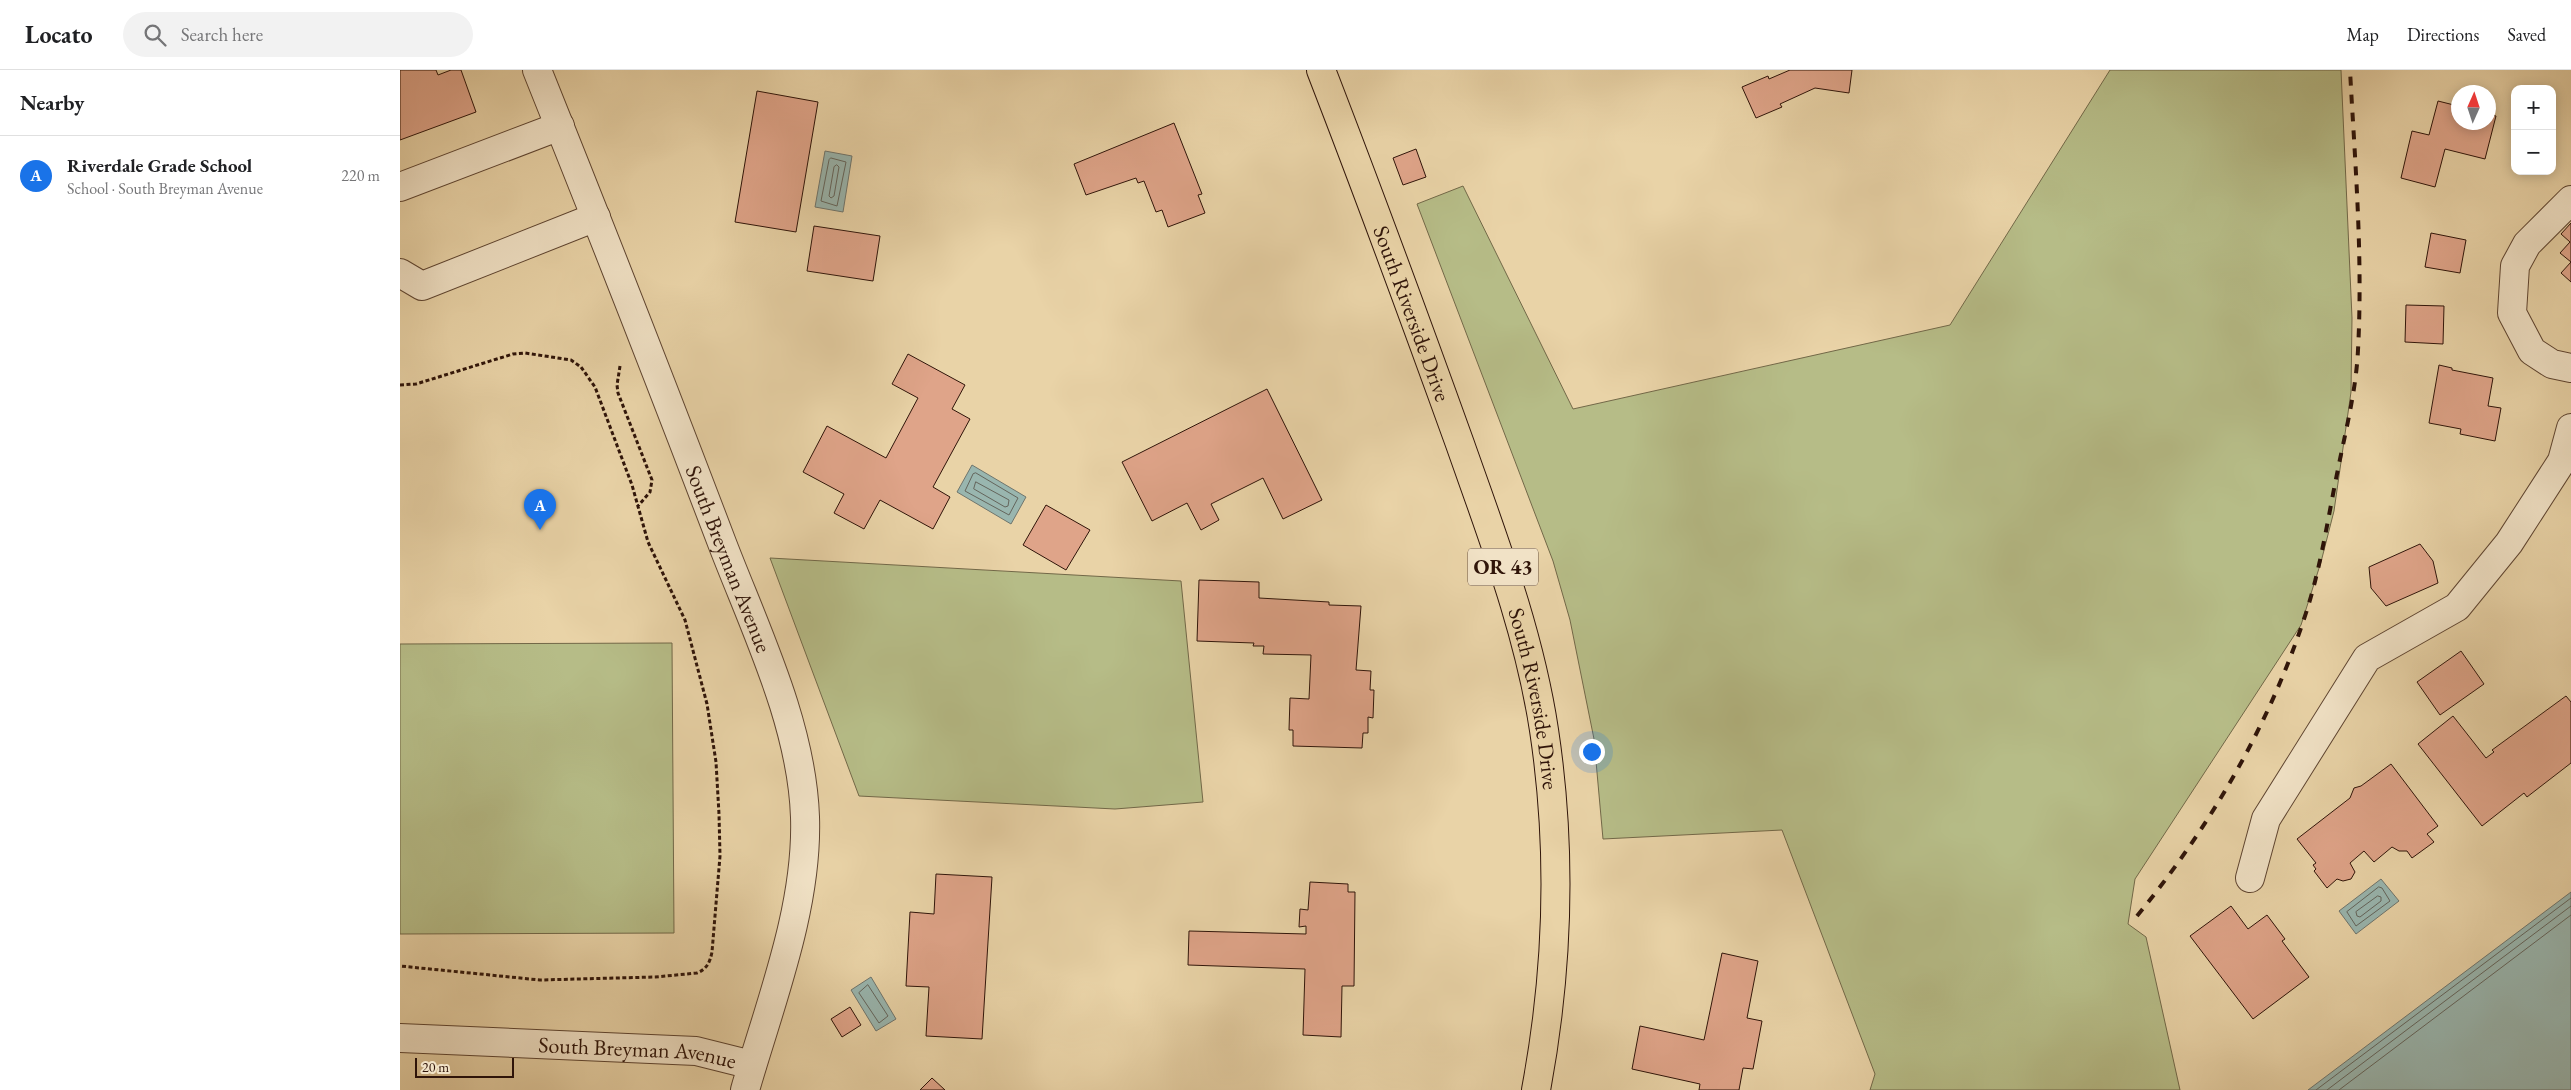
<!DOCTYPE html>
<meta charset="utf-8">
<style>
body{margin:0;font-family:"EB Garamond",serif;background:#f2f2f2;color:#202124}
.controls{position:absolute;right:15px;top:15px;display:grid;overflow:hidden;border-radius:10px;box-shadow:0 2px 12px #0003}
.controls button{width:45px;height:45px;display:grid;place-items:center;padding:0;border:0;border-bottom:1px solid #e0e0e0;background:#fff;color:#202124;font:25px sans-serif}
.compass{position:absolute;left:2051px;top:15px;width:45px;height:45px;border-radius:50%;background:#fff;box-shadow:0 2px 12px #0003;rotate:3deg}
.scale{position:absolute;left:15px;bottom:12px;width:99px;box-sizing:border-box;padding-left:5px;border:2px solid #2f1409;border-top:0;font-size:14px;line-height:18px;white-space:nowrap;color:#2f1409;-webkit-text-stroke:4px #f1e2c6;paint-order:stroke}
.you{position:absolute;left:1191px;top:681px;width:18px;height:18px;margin:-12px;border:4px solid #fff;border-radius:50%;background:#1a73e8;box-shadow:0 0 0 8px #1a73e833}
.badge{display:grid;place-items:center;width:32px;height:32px;border-radius:50%;background:#1a73e8;color:#fff;font-size:16px;font-weight:700}
.pin{position:absolute;translate:-50% -41px;filter:drop-shadow(0 1px 2px #0008)}
.pin::after{content:'';position:absolute;top:26px;width:18px;height:15px;background:inherit;clip-path:polygon(0 0,100% 0,50% 100%)}
.list{margin:0;padding:0;list-style:none}
h2{display:flex;justify-content:space-between;align-items:center;height:65px;margin:0;padding:0 20px;font-size:21px}
h2 small{font-size:16px;font-weight:400;color:#757577}
.list li{display:grid;grid-template-columns:32px 1fr auto;gap:15px;align-items:center;box-sizing:border-box;height:80px;padding:0 20px;border-top:1px solid #e0e0e0}
.list b{display:block;font-size:19px;white-space:nowrap}
.list p{margin:0;font-size:16px;white-space:nowrap;color:#757577}
.list em{font-size:16px;font-style:normal;color:#757577}
.icon{flex:none;width:28px;height:28px;fill:none;stroke:currentColor;stroke-width:2;stroke-linecap:round;stroke-linejoin:round}
.map{position:relative;flex:none;width:2171px;height:1020px;overflow:hidden}
header{display:flex;align-items:center;gap:30px;box-sizing:border-box;height:70px;padding:0 25px;background:#fff;border-bottom:1px solid #e0e0e0}
header strong{font-size:24px}
nav{display:flex;gap:28px;margin-inline-start:auto;font-size:18px}
.search{width:350px;height:45px;background:#f2f2f2;display:flex;align-items:center;gap:12px;box-sizing:border-box;padding:0 18px;border-radius:28px;color:#757577;font-size:19px}
main{display:flex}
aside{flex:1;background:#fff}
.map>svg:first-child{display:block}
</style>
<header>
<strong>Locato</strong>
<div class="search"><svg class="icon" aria-label="search" viewBox="0 0 24 24"><circle cx="10" cy="10" r="6"/><path d="M15 15l6 6"/></svg>Search here</div>
<nav><a>Map</a><a>Directions</a><a>Saved</a></nav>
</header>
<main>
<aside>
<h2>Nearby<small></small></h2>
<ul class="list">
<li><span class="badge">A</span><div><b>Riverdale Grade School</b><p>School · South Breyman Avenue</p></div><em>220 m</em></li>
</ul>
</aside>
<div class="map">
<svg width="2171" height="1020" viewBox="0 0 2171 1020">
<rect width="100%" height="100%" fill="#e9d3a7"/>
<filter id="stains"><feTurbulence type="fractalNoise" baseFrequency=".004" numOctaves="4"/><feColorMatrix values="0 0 0 0 .2 0 0 0 0 .09 0 0 0 0 .02 0 0 0 .5 -.17"/></filter>
<radialGradient id="worn" r=".72"><stop offset=".6" stop-color="#630" stop-opacity="0"/><stop offset="1" stop-color="#630" stop-opacity=".3"/></radialGradient>
<!-- green -->
<path fill="#b6bc87" stroke="#726848" d="M1710 0H1941L1952 248 1951 322 1934 441 1921 492 1901 555 1735 809 1728 854 1746 867 1780 1020H1470L1475 1004 1382 760 1203 769 1194 669 1170 550 1153 491 1017 134 1063 116 1173 339 1550 255Z
M370 488 781 511 803 732 715 739 459 726Z
M272 573 274 863 0 864V574Z"/>
<!-- water -->
<path fill="#99b6af" stroke="#6f756d" d="M425 81 452 86 443 142 415 137Z
M572 395 626 427 611 454 557 422Z
M1981 809 1999 831 1956 864 1939 841Z
M2171 822V1020H1908Z
M471 907 496 949 476 961 451 920Z"/>
<g fill="none" stroke-linecap="round" stroke-linejoin="round">
<!-- shore -->
<path stroke="#64655c" stroke-width="1" d="M431 88 446 92 437 136 421 131 429 90Z
M437 95 439 97 434 126 431 128 429 126 434 97Z
M576 403 618 428 609 445 565 421 573 404Z
M576 412 609 430 608 436 605 437 574 419Z
M1979 817 1982 818 1990 831 1956 856 1947 842Z
M1978 826 1981 827V831L1960 847 1957 846 1956 842Z
M468 915 488 946 479 953 459 923Z
M1916 1020 2171 828
M1927 1020 2171 836
M1939 1020 2171 845"/>
</g>
<!-- building -->
<path fill="#dfa489" stroke="#2f1409" d="M0 0H36L38 5 51 0H61L76 42 0 70Z
M1390 0H1452L1449 23 1415 18 1380 34 1382 37 1356 48 1342 17 1368 6 1369 9Z
M357 21 418 32 396 162 335 152Z
M2038 31 2058 36V52H2088V44L2096 46 2085 89 2045 79 2035 117 2001 108 2012 61 2029 65Z
M774 53 802 124 798 125 805 143 768 157 762 140 756 142 744 111 738 113 736 108 686 125 674 94Z
M1016 79 1026 107 1003 115 993 88Z
M2171 153V212L2161 203 2171 192 2160 183 2170 172 2161 164Z
M414 156 480 166 473 211 407 201Z
M2031 163 2066 170 2060 203 2025 197Z
M2006 235 2044 236 2043 274 2005 272Z
M508 284 565 315 552 339 570 349 533 417 550 427 533 459 480 430 464 459 434 443 444 424 403 402 427 356 486 388 518 328 492 314Z
M2039 295 2052 298V300L2093 308 2088 336 2101 338 2095 371 2060 364 2061 359 2029 353Z
M867 319 922 430 883 449 863 408 811 434 819 450 801 460 787 433 752 451 722 392Z
M646 435 690 460 666 500 623 475Z
M2020 474 2033 491 2038 513 1986 536 1971 518 1969 497Z
M799 510 859 512V528L929 532V535L961 536 956 600 971 601 970 620H974L973 648 968 647V663H963L962 678 893 676V660H889L890 628 909 629 911 585 863 584 864 576H853L854 573 797 571Z
M2061 581 2084 614 2040 645 2017 612Z
M2166 626 2171 632V693L2127 727 2124 723 2082 756 2018 674 2053 646 2086 688 2094 682 2092 680Z
M1991 694 2038 756 2027 764 2034 772 2012 788 2007 781H1999L1992 777 1974 792 1964 781 1950 793 1955 802 1951 809 1943 811 1937 809 1927 818 1914 801 1916 799 1913 795 1916 793 1897 769 1950 728 1954 718 1961 716Z
M536 804 592 807 582 969 526 966 529 917 506 916 510 842 534 844Z
M910 812 948 814V822H955L954 916H942L941 967 903 965 905 899 788 895 789 861 906 864V856L899 857 900 839 908 840Z
M1831 836 1848 859 1867 845 1885 869 1882 871 1909 907 1853 949 1790 866Z
M1322 883 1358 891 1347 948 1362 951 1353 999 1343 998 1339 1020H1299L1300 1014 1232 999 1240 956 1304 970Z
M450 937 461 955 442 967 431 949Z
M532 1008 545 1020H520Z"/>
<g fill="none" stroke-linecap="round" stroke-linejoin="round">
<!-- minor casing -->
<g stroke="#5e4430" stroke-width="30">
<g id="minor">
<path id="s1" d="M137 0C200 157 262 315 322 473 355 559 402 654 405 747 408 838 370 933 345 1020"/>
<path d="M0 117 160 56"/>
<path d="M2171 130 2127 174 2115 196 2112 243 2132 281 2152 294 2171 298"/>
<path d="M0 203 22 216 196 147"/>
<path d="M1850 808 1866 749 1967 588 2057 537 2109 473 2162 391 2171 358"/>
<path id="s2" d="M0 968 296 981 352 995"/>
</g>
</g>
<!-- major casing -->
<g stroke="#2f1409" stroke-width="30">
<g id="major">
<path id="s3" d="M921 0C969 124 1015 249 1060 374 1093 468 1129 561 1144 660 1162 779 1158 902 1136 1020"/>
</g>
</g>
<!-- path -->
<path stroke="#2f1409" stroke-width="3" stroke-dasharray="4 2.5" stroke-linecap="butt" d="M220 296 217 315 218 323 252 410 250 422 238 436
M0 315 16 314 113 284 125 283 171 290 181 297 195 317 232 415 248 472 285 550 307 634 316 692 319 744 320 786 312 882C310 892 307 899 297 903L255 907 140 910 0 896"/>
<!-- minor -->
<use href="#minor" stroke="#f1e2c6" stroke-width="28"/>
<!-- major -->
<use href="#major" stroke="#e9d3a7" stroke-width="28"/>
<!-- rail -->
<path stroke="#2f1409" stroke-width="4" stroke-dasharray="9 9" stroke-linecap="butt" d="M1737 846C1809 758 1868 658 1904 549 1920 502 1927 453 1937 404 1945 363 1956 322 1958 280 1963 186 1955 93 1950 0"/>
</g>
<g text-anchor="middle" stroke-width="5" stroke-linejoin="round" paint-order="stroke">
<!-- shield labels -->
<rect fill="#f1e2c6" stroke="#695242" stroke-width="1" x="1068" y="478.5" width="70" height="37" rx="4"/>
<g font-size="21" font-weight="bold" fill="#2f1409">
<text x="1103" y="504">OR 43</text>
</g>
<!-- street labels -->
<g font-size="22" fill="#2f1409" stroke="#f1e2c6">
<text dy="8" stroke="none"><textPath href="#s3" startOffset="260">South Riverside Drive</textPath></text>
<text dy="8" stroke="none"><textPath href="#s1" startOffset="525">South Breyman Avenue</textPath></text>
<text dy="8" stroke="none"><textPath href="#s3" startOffset="665">South Riverside Drive</textPath></text>
<text dy="8" stroke="none"><textPath href="#s2" startOffset="238">South Breyman Avenue</textPath></text>
</g>
</g>
<rect width="100%" height="100%" filter="url(#stains)"/>
<rect width="100%" height="100%" fill="url(#worn)"/>
</svg>
<div class="controls">
<button>+</button>
<button>−</button>
</div>
<svg class="compass" viewBox="-18 -18 36 36"><path d="M0-13l5 13h-10z" fill="#e53935"/><path d="M0 13l5-13h-10z" fill="#757577"/></svg>
<div class="scale">20 m</div>
<div class="you"></div>
<div class="pin badge" style="left:140px;top:460px">A</div>
</div>
</main>
